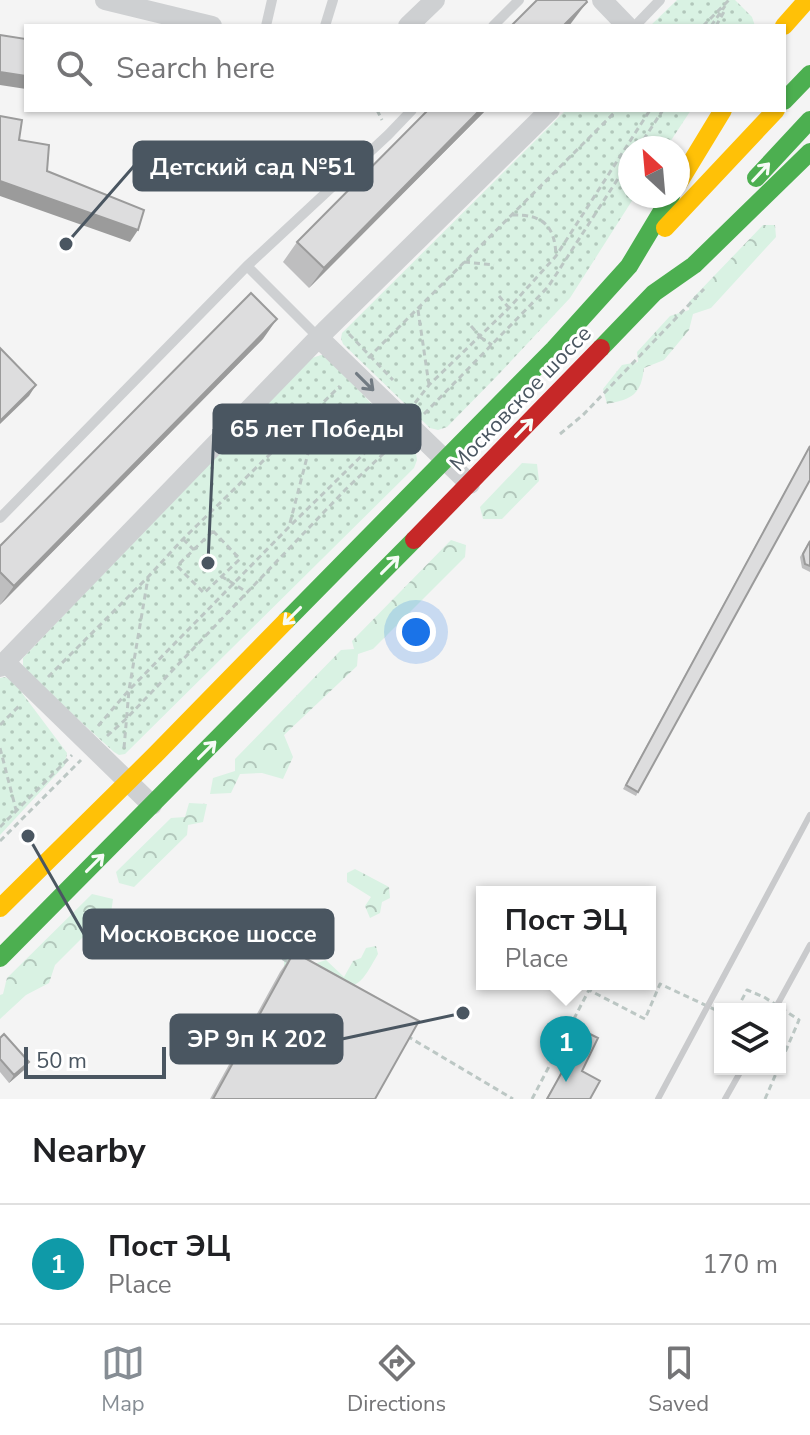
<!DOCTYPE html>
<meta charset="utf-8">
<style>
body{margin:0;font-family:"Nunito Sans",sans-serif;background:#f6f6f6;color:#202124}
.controls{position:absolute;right:24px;bottom:24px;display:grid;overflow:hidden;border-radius:0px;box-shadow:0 2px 6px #0004}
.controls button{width:72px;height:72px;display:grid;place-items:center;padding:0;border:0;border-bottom:2px solid #e0e0e0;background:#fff;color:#202124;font:40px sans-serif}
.compass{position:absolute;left:618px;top:136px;width:72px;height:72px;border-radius:50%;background:#fff;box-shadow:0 2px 6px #0004;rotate:334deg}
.scale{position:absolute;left:24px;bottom:20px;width:142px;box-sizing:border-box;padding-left:8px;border:4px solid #4a5661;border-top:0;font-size:22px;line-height:28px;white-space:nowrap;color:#4a5661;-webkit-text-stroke:6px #fff;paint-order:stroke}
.you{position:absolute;left:416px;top:632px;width:28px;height:28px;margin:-20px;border:6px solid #fff;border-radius:50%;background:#1a73e8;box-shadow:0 0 0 12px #1a73e833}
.badge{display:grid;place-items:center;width:52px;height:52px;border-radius:50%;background:#868d94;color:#fff;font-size:26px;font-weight:700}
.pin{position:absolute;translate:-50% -66px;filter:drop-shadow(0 2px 4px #0008)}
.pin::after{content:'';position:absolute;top:42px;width:28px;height:24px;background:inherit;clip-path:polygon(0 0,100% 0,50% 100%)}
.popup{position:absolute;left:476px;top:886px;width:180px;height:104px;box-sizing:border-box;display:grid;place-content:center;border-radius:0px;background:#fff;filter:drop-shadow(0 2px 6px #0005);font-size:26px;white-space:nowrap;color:#757577}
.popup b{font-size:30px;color:#202124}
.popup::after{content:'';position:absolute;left:50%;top:100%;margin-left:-16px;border:16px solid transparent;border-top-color:#fff}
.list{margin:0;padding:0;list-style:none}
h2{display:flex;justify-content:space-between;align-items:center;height:104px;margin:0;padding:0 32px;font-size:34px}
h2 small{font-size:26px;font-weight:400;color:#757577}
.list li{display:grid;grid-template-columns:52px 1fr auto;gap:24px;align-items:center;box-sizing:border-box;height:120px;padding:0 32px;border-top:2px solid #e0e0e0}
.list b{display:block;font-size:30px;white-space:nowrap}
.list p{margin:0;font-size:26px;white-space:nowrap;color:#757577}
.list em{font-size:26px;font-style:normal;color:#757577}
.icon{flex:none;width:44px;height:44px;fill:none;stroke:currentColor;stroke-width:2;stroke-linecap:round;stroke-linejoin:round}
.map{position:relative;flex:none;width:810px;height:1099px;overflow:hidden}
.search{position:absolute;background:#fff;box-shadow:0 2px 6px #0004;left:24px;right:24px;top:24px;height:88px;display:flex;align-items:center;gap:20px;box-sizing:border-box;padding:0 28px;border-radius:0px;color:#757577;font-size:30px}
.sheet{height:224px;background:#fff}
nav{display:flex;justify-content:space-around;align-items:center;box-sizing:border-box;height:112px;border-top:2px solid #e0e0e0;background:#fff;font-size:22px;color:#757577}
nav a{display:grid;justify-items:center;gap:4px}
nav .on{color:#868d94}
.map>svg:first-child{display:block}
</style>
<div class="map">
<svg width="810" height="1099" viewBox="0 0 810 1099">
<defs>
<pattern id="grass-dots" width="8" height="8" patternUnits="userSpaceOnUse" patternTransform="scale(2)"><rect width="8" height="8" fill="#d9f2e3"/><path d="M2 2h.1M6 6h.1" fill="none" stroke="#b2c7bb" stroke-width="1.8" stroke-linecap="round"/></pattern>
<pattern id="forest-crowns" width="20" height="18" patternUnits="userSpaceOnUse" patternTransform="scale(2)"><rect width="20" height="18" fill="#d9f2e3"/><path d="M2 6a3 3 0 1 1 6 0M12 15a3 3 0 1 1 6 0" fill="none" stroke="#b2c7bb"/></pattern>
</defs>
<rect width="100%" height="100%" fill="#f4f4f4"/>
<!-- grass -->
<path fill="url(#grass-dots)" d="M677 0H735L752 17 755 26H650Z
M566 110H691L666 148H630V196H635L570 298 498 375 447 427 438 430 430 428 343 344 341 338 342 333Z
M321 355H327L416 453 417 460 414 468 125 754 119 755 114 752 26 672 23 665V658L306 360Z
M5 677 13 681 67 753 65 765 0 835V678Z"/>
<!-- forest -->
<path fill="url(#forest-crowns)" d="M763 225H775L776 237 711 308 693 314 689 330 664 360 644 368C641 394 633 399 607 404L603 389 622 365 638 362 637 352 670 316 689 310V302Z
M522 463 537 464 539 481 502 519H483L480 507Z
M451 540 466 545 465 557 373 649 358 654 357 666 284 735 293 757 283 779 262 773 240 774 231 793 210 794 213 778 235 771V759L341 650 354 649 352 641Z
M189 803 207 804 203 822 188 825 187 835 134 887 119 883 116 872 171 818 185 817Z
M355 869 389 887 390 898 382 902 380 913 370 918 365 906 371 897 347 882V873Z
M92 894 113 899 110 920 89 931 55 965 49 983 26 995 0 1019V995L3 994 7 978Z
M376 946 378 954C359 987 362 984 325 993L284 969V959L297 953 314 964 326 960 344 977 353 961 361 958 366 948Z"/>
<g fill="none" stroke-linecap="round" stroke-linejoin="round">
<!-- path -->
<path stroke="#bcc7c4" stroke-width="3" stroke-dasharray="6 4" stroke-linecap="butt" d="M703 26 729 0
M711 26 725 6
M716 26 725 10
M377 110 382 120
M638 148 663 110
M512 215C542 214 555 225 556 256
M464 262 494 265
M499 296 509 308
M418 310 429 385
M471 326 479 335
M349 334 393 380
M480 337 492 345
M368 358 617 110
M415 403 429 385 509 308 556 256 650 110
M424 414 548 287 630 160
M560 434 583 415 704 289
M290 523 320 407
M213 531 240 559 204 593 177 566Z
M183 539 194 550
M221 576 245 591
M48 677 148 577 183 539 340 386
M0 725 20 705
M98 726 129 690 289 527 387 431
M107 736 126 719 346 489 399 439
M0 748 16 810
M124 748 129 690 148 578
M0 827 72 755
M0 841 81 760
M274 953 288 962
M737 1009 747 990 764 997 799 1020 780 1064
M407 1036 513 1099
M532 1099 589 990 645 1019 660 984 720 1012
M765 1099 778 1069"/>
<!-- lane -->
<path stroke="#ced0d2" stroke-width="10" d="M266 26 272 0
M325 26 333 0
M493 26 519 0
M635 26 660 0
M247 266 319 338
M0 518 247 266 388 135 412 110"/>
<!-- street -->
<path stroke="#ced0d2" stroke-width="20" d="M105 0 212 26
M602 0 627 26
M408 26 435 0
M319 338 470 484
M5 662 152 805
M0 667 325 331 550 110"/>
<!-- fast -->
<path stroke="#4caf50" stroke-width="18" d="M784 101 810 74
M756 178 810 120
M601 348 654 293 694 265 810 152
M286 621 554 349 629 266 671 196
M0 958 414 540"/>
<!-- slow -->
<path stroke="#ffc107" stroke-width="18" d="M784 26 807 0
M678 184 723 110
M665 228 776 110
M0 908 155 755 286 621"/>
<!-- jam -->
<path stroke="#c62828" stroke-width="18" d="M414 540 601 348"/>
<!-- rail -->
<path stroke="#c9cacc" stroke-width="6" d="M775 1009 810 945
M658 1099 810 815
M725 1099 742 1069"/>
</g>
<!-- wall -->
<path fill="#bebebf" d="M428 110H486L309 288 283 262 297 242Z
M263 339 0 605V546Z
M810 445 638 792 636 796 623 789Z
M810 540V572L802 568 800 557Z
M294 952 375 1099H210L280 972Z
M584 1031 582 1071 590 1099H546L565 1066 576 1041Z
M0 1038 24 1070 9 1083 0 1072Z"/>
<!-- shaded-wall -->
<path fill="#9b9b9b" d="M587 2 569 26H563Z
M0 72 26 76V89L0 85Z
M480 110H486L309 288 324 268Z
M0 181 138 230 130 242 0 196Z
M277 319 263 339 0 605 14 586Z
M36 385 29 396 0 424V421Z
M29 1062 24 1070 9 1083 14 1075Z"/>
<!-- building -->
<path fill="#ddddde" stroke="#9b9b9b" stroke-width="2" d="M537 0H586L587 2 563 26H511Z
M0 35 26 39V76L0 72Z
M428 110H480L324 268 297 242Z
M0 116 22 120 19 140 49 145 47 171 144 210 138 230 0 181Z
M251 293 277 319 14 586 0 572V546Z
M0 348 36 385 0 421Z
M810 446V480L638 792 626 785Z
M810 541V566L805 564 803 554Z
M294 952 419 1021 375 1099H213Z
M584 1031 598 1038 582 1071 600 1081 590 1099H547L567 1063H568Z
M4 1034 29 1062 14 1075 0 1059V1038Z"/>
<!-- one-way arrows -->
<defs><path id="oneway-shaft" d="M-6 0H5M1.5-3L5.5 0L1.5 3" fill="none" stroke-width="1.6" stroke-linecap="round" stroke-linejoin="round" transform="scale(2)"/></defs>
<g stroke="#f6fbf6">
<use href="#oneway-shaft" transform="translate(761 172) rotate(-47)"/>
<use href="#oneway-shaft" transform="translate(524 428) rotate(-46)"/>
<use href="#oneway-shaft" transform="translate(390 565) rotate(-45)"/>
<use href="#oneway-shaft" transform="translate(292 616) rotate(135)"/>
<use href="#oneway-shaft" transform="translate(207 750) rotate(-45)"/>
<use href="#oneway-shaft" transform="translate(95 863) rotate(-45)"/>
</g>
<use stroke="#727b83" href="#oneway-shaft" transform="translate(365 382) rotate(45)"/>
<g text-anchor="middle" stroke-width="6" stroke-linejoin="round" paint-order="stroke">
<!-- street labels -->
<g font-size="22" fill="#4a5661" stroke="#fff">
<text transform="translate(520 398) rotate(-46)" y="8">Московское шоссе</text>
</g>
</g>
<!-- callouts -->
<path fill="none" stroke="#4a5661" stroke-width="3" d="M66 244L134 166M208 563L214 429M28 836L84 934M463 1013L342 1039"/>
<g fill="#4a5661" stroke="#fff" stroke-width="3">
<circle cx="66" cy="244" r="8"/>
<circle cx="208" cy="563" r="8"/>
<circle cx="28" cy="836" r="8"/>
<circle cx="463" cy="1013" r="8"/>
</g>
<g fill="#4a5661" stroke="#4a5661" stroke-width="3">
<rect x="134" y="142" width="238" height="48" rx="8"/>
<rect x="214" y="405" width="206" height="48" rx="8"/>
<rect x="84" y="910" width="249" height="48" rx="8"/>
<rect x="171" y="1015" width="171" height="48" rx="8"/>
</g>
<g font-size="24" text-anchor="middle" font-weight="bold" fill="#fff">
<text x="253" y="175">Детский сад №51</text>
<text x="317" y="437">65 лет Победы</text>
<text x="208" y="942">Московское шоссе</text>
<text x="257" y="1047">ЭР 9п К 202</text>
</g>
</svg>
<div class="controls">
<button><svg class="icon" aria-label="layers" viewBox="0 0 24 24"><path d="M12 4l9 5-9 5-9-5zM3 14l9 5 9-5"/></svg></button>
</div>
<svg class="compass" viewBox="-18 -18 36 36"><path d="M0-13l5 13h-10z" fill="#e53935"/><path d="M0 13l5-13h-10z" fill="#757577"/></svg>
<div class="scale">50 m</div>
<div class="you"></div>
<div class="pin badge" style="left:566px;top:1082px;background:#0f9aa8">1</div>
<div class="popup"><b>Пост ЭЦ</b>Place</div>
<div class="search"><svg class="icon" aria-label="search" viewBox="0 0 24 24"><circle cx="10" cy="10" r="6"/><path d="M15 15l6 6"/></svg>Search here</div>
</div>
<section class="sheet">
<h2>Nearby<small></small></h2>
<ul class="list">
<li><span class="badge" style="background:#0f9aa8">1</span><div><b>Пост ЭЦ</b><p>Place</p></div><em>170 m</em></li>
</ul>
</section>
<nav>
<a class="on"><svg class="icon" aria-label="map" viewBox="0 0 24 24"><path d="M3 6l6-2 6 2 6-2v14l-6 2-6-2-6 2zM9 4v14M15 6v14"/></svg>Map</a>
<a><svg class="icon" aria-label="directions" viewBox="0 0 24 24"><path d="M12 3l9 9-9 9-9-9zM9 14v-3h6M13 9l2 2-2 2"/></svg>Directions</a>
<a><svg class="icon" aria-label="saved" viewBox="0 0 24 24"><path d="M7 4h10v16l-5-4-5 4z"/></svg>Saved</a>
</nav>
